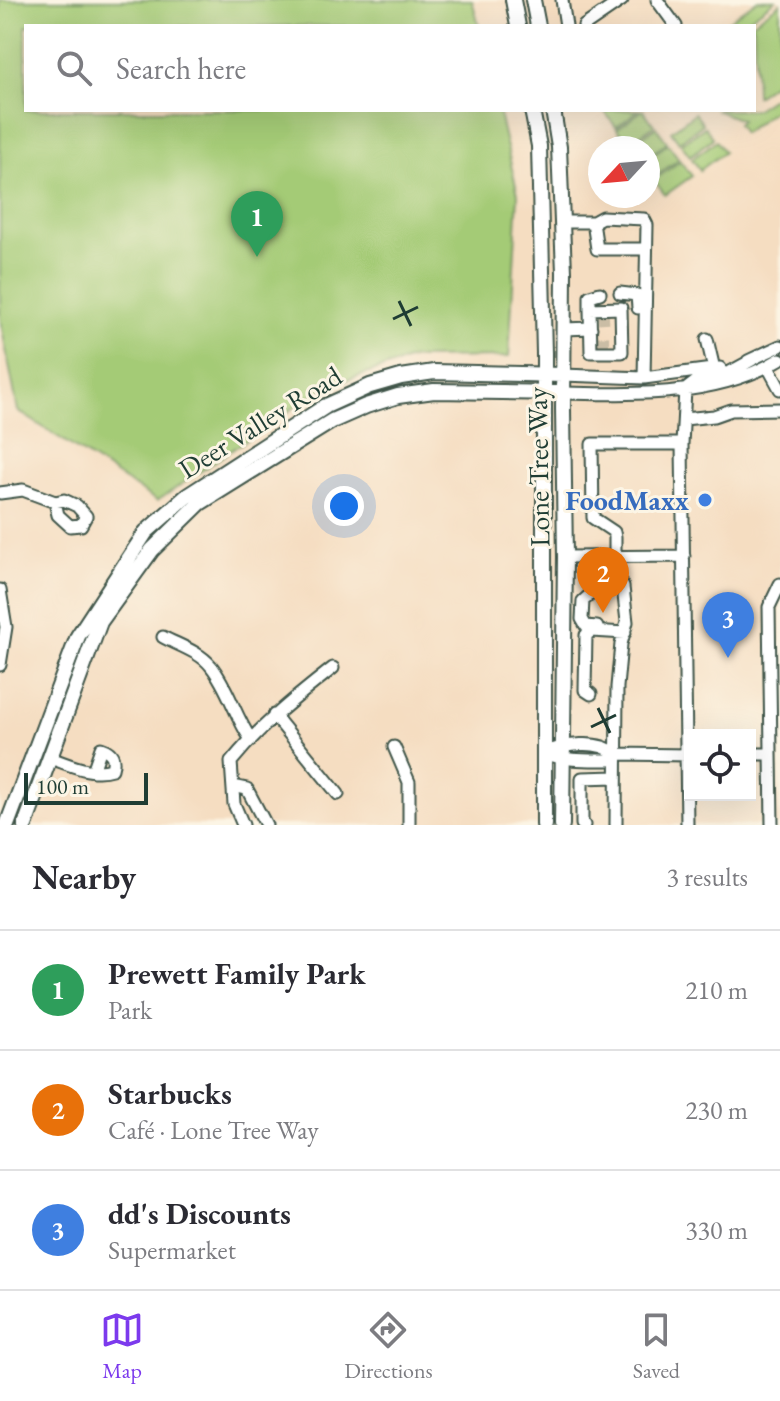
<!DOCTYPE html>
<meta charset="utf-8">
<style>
body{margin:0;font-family:"EB Garamond",serif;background:#f7f7f7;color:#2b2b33}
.controls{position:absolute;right:24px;bottom:24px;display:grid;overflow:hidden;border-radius:0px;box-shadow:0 8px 32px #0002}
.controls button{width:72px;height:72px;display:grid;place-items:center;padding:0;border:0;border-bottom:2px solid #e1e1e2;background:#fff;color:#2b2b33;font:40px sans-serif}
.compass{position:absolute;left:588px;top:136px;width:72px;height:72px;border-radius:50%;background:#fff;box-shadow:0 8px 32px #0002;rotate:244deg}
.scale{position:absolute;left:24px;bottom:20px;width:124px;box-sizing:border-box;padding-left:8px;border:4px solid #1f3d34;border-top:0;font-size:22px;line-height:28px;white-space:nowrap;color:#1f3d34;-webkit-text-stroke:6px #fcf5e5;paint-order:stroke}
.you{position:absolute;left:344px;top:506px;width:28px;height:28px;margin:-20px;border:6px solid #fff;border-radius:50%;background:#1a73e8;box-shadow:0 0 0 12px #1a73e833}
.badge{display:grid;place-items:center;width:52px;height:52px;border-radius:50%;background:#7c3aed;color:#fff;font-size:26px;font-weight:700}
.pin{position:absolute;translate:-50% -66px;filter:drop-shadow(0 2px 4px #0008)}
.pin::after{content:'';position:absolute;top:42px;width:28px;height:24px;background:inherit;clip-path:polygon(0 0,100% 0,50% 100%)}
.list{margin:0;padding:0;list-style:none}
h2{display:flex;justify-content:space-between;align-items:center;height:104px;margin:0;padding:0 32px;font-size:34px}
h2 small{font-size:26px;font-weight:400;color:#7c7c81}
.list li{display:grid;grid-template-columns:52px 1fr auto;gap:24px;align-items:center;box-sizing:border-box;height:120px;padding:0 32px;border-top:2px solid #e1e1e2}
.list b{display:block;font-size:30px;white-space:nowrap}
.list p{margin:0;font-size:26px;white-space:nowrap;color:#7c7c81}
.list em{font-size:26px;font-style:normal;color:#7c7c81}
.icon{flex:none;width:44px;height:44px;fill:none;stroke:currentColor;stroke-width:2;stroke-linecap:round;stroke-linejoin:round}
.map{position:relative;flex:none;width:780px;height:825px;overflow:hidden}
.search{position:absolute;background:#fff;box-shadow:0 8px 32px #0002;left:24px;right:24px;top:24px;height:88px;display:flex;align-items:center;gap:20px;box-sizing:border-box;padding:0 28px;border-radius:0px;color:#7c7c81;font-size:30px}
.sheet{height:464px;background:#fff}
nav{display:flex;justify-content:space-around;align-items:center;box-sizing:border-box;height:112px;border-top:2px solid #e1e1e2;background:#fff;font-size:22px;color:#7c7c81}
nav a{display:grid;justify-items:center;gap:4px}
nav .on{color:#7c3aed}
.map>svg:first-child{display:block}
</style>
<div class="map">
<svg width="780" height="825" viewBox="0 0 780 825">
<rect width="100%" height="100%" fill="#fcf5e5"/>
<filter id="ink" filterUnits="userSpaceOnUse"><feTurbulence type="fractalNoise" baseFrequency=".0125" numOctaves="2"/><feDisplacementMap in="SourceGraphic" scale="16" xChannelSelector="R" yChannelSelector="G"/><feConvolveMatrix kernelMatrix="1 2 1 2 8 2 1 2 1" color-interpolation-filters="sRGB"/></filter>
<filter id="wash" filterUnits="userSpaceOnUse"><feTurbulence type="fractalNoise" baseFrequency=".006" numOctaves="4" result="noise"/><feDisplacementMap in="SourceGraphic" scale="32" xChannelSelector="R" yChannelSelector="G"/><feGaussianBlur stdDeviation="1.8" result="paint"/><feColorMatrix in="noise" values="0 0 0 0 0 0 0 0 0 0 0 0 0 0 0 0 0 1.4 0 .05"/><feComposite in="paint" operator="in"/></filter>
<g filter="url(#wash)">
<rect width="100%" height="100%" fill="#f5ddc1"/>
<!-- park -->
<path fill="#a4cb76" stroke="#628455" stroke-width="2" d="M0 0H472L479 26H26V110H498L518 194 509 357 414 358 323 388 157 501 18 411 0 319Z
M757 0H775L739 26H721Z
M780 3V79L756 96 754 26H748Z
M780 93V106L743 133 737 124 741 120 715 110H754Z
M607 110H639L616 127 605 112Z
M643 110 654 125 628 144 617 129Z
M695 113 703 124 679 142 671 131Z
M656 127 667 142 648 156V148H631L629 146Z
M705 127 713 138 690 156 681 144Z
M716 141 724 152 700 170 692 159Z
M668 144 679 159 653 178 648 172V158Z
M680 161 692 176 665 195 654 180Z"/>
</g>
<g filter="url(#ink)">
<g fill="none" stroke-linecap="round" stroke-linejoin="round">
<!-- minor-tunnel -->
<path stroke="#cabda5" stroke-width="11" stroke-dasharray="11 5.5" stroke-linecap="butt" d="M598 318 612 317
M598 342H612"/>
<!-- minor casing -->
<g stroke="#3f5549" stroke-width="15">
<path id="minor" d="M562 0 566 26
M657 0 676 26
M584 26 622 0
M563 222H593L602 217 644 219 647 225 644 378
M593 222 597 249H645
M620 293 637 295 638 308
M621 308 622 352H591L590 309Z
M590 309V296L600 293
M564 329 591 328
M707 339 714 369
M748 361 780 346
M768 367 780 389
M563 375 644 378 720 368
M563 393C632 395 719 397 780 359
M684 419 714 416 731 410 780 409
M0 493 23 490 55 502 64 500 77 506 86 516 81 525 70 526 58 515 55 502
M565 557 684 556
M0 590 6 627 0 665
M593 592 583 601 582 619 586 626 597 627
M163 637C178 645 200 652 211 666 228 687 235 716 250 738
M591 694 585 690 586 635 592 631 625 633
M274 715 338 794
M394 747 409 782V825
M544 753C565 744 598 739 616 754L690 755
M544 753C566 761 586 760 609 760L616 754
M750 754H771
M50 758C69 764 91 776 112 769 115 758 113 752 101 748L93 771
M233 786 247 789 266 825
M243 825 234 804 231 762C261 725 296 697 333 668
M584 825 582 824V778L616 777
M616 825 617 687 621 644 627 622 623 587 615 570V537L614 532 593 518 592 444H682
M687 825 682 444 685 390 698 380 730 372 752 360
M772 825 769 607 780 584"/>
</g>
<!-- major casing -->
<g stroke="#3f5549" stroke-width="18">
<path id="major" d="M513 0 518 26
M533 0 538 26
M532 110 539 146 544 353V825
M553 110 559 147 564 272 563 409 565 557 562 825
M7 825 78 636 146 532 187 496 326 406 370 386 401 377 434 372 563 375
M25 825 100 622 152 550 200 503 332 421 366 406 398 396 434 391 563 393"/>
</g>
<!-- minor -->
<use href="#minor" stroke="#fff" stroke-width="11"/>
<!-- major -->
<use href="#major" stroke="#fff" stroke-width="14"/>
</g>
</g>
<!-- ticks -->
<path fill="none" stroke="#1f3d34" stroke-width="3" d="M399 301 411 326M393 319 418 307M598 708 610 733M591 727 616 715"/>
<!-- markers -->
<circle fill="#3f7fe0" stroke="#fcf5e5" stroke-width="3" cx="705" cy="500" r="8"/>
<g text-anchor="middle" stroke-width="6" stroke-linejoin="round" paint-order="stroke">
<!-- street labels -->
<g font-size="28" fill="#1f3d34" stroke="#fcf5e5">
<text transform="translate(260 422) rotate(-32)" y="10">Deer Valley Road</text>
<text transform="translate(538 467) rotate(-91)" y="10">Lone Tree Way</text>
</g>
<!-- shop labels -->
<g font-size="28" font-weight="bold" fill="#366cbe" stroke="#fcf5e5" text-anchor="end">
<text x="689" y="510">FoodMaxx</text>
</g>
</g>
</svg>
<div class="controls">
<button><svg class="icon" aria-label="locate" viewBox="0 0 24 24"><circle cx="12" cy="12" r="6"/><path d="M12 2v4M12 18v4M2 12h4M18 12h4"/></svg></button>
</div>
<svg class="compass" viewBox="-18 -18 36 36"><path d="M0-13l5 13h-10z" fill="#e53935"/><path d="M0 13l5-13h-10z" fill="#7c7c81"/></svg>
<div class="scale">100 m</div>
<div class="you"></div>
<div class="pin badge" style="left:257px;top:257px;background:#2e9e5b">1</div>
<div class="pin badge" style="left:603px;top:613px;background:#e8710a">2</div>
<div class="pin badge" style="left:728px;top:658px;background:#3f7fe0">3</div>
<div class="search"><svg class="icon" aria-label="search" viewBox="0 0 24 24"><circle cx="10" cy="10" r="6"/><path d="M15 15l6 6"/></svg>Search here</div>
</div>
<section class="sheet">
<h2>Nearby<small>3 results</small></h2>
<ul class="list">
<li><span class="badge" style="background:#2e9e5b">1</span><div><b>Prewett Family Park</b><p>Park</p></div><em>210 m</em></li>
<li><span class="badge" style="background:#e8710a">2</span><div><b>Starbucks</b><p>Café · Lone Tree Way</p></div><em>230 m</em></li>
<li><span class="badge" style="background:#3f7fe0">3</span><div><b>dd's Discounts</b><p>Supermarket</p></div><em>330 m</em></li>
</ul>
</section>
<nav>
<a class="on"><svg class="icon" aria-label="map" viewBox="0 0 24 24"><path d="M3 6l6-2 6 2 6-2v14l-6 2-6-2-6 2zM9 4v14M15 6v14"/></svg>Map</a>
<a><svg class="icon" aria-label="directions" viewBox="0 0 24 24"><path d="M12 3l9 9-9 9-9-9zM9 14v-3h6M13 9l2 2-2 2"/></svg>Directions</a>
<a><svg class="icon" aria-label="saved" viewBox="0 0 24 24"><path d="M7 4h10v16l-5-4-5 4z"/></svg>Saved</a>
</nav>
